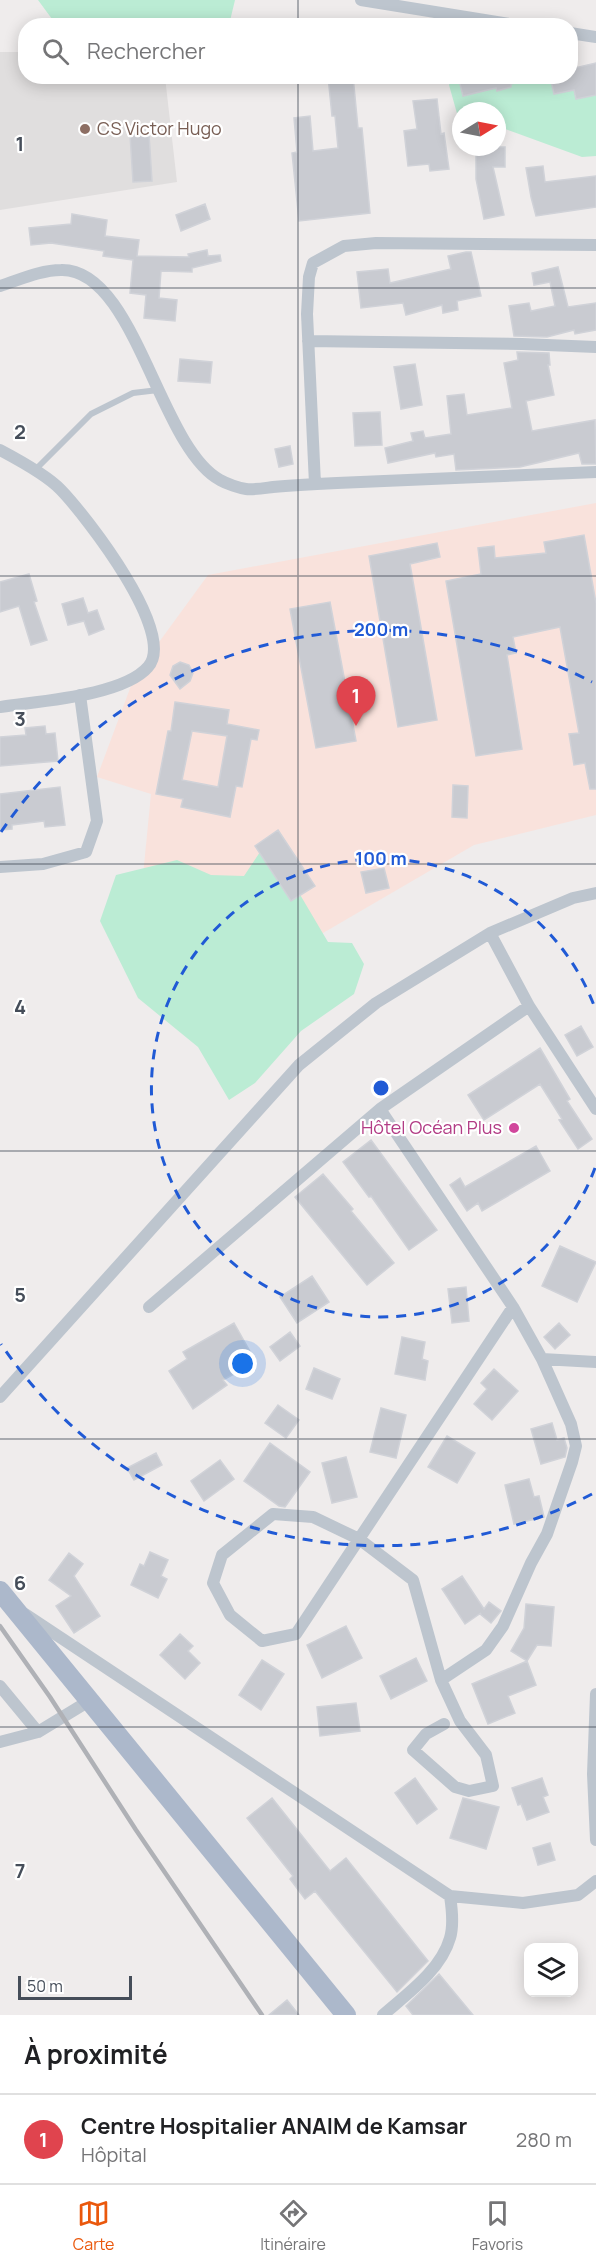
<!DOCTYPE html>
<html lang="fr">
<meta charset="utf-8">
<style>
body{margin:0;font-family:Manrope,sans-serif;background:#f6f6f6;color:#202124}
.controls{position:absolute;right:18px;bottom:18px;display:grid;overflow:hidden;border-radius:12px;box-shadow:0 3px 15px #0003}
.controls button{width:54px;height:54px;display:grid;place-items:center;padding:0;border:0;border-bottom:2px solid #e0e0e0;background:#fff;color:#202124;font:30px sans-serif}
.compass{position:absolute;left:452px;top:102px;width:54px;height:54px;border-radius:50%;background:#fff;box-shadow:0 3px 15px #0003;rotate:80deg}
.scale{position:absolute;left:18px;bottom:15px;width:114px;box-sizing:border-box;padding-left:6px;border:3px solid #454d59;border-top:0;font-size:16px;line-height:21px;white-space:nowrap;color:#454d59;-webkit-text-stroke:4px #fff;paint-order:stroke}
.you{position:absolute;left:243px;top:1364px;width:21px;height:21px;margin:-15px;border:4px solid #fff;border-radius:50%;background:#1a73e8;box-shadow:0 0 0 9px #1a73e833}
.badge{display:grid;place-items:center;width:39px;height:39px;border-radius:50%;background:#ea580c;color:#fff;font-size:20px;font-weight:700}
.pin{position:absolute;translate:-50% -50px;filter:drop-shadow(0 2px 3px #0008)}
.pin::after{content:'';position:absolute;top:32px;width:21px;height:18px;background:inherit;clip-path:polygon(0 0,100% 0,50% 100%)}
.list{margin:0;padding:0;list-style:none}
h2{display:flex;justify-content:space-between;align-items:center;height:78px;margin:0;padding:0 24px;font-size:26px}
h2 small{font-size:20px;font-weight:400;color:#757577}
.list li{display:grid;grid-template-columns:39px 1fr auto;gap:18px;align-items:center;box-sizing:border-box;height:90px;padding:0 24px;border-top:2px solid #e0e0e0}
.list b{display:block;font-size:22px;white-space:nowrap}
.list p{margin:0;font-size:20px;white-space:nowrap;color:#757577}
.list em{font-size:20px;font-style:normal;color:#757577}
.icon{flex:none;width:33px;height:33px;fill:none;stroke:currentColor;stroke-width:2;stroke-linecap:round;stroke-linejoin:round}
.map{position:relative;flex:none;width:596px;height:2015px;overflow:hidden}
.search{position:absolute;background:#fff;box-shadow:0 3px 15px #0003;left:18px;right:18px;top:18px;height:66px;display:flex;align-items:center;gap:15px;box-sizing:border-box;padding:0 21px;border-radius:24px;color:#757577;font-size:22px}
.sheet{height:168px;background:#fff}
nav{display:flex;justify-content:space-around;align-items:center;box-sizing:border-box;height:84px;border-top:2px solid #e0e0e0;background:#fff;font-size:16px;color:#757577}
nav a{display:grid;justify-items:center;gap:3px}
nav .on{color:#ea580c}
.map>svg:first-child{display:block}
</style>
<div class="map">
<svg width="596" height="2015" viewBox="0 0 596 2015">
<rect width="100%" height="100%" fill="#efecec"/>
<!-- education -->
<path fill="#e0dede" d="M0 52H25L26 76 165 77 177 182 0 210Z"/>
<!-- medical -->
<path fill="#f9e2dc" d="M596 503V815L474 845 299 947 141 896 151 794 97 777 135 675 208 575Z"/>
<!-- green -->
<path fill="#bbecd4" d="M38 0H235L229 25 123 26 52 19Z
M570 76 596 84V156L582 157 497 126V111H461V118L458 117 449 85 452 77Z
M260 852 276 854 328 942 352 943 364 964 354 994 301 1031 255 1083 229 1100 198 1047 138 998 100 921 116 875 177 860 211 875 244 876Z"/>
<!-- building -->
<path fill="#c9cbd1" stroke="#d0d2d8" stroke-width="1.5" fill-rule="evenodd" d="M596 63V95L576 99 574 90 554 94 550 76H570V69Z
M328 76H353L358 128H362L370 213 299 221 292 153 297 152 294 118 310 116 313 151 338 148 335 116H332Z
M458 76H523L524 81 511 84V87L497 91 496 88 463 96Z
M437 99 441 134 444 133 449 169 430 171 429 164 408 166 404 131 417 129 413 101Z
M149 134 152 181 133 182 130 135Z
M476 147H505V167H493L504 215 484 219 476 179Z
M543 166 545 182 596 176V207L536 216 531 197 526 168Z
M205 204 210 219 181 231 176 215Z
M72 214 107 220 105 236 139 240 137 256 189 257 188 254 207 250 208 256 220 255 221 261 192 268V272L161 271 159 298 177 300 175 321 144 318 146 295 130 293 133 260 103 256 104 251 51 243 31 245 29 228 71 224Z
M466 252H471L481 296 457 301 458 310 443 313 442 305 406 315 403 303 361 308 357 272 388 269 390 283 451 269 448 256Z
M558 267 568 307 596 303V330L575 334 574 330 547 337 514 336 509 306 529 303 531 311 555 306 550 282 534 285 532 273Z
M517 352 549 353 550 365H548L554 395 526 401 532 431 595 420 596 464H582L579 453 520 467 456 470 454 454 436 457 435 453 388 463 385 448 413 441 411 433 423 431 425 438 451 434 447 396 464 394 467 415 512 408 504 363 518 360Z
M180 359 212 362 210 383 178 381Z
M415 364 422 405 401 409 394 367Z
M380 412 382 445 355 446 353 413Z
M290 446 293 464 279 467 275 449Z
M584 535 596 603V789H590L585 763 574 765 569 734 579 733 560 627 513 637 516 653 507 655 522 749 476 756 446 581 481 574 478 548 494 546 495 558 546 553 544 542Z
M437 543 440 557 410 564 437 720 398 727 369 556Z
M29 574 37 601 34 602 47 640 31 645 19 606 0 612V582Z
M83 598 88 613 97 610 104 629 89 635 84 621 68 625 62 604Z
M330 602 356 741 316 748 290 609Z
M180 662 189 665 193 673 190 681 180 689 170 675 173 666Z
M175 702 229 710 227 724 259 730 257 740 251 739 242 787 236 786 230 817 181 807 183 799 156 794 168 731H171ZM192 731 227 736 218 787 182 780Z
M45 726 46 734 55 733 58 761 0 766V737L26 735 25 728Z
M453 785 468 786 467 818 452 817Z
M60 787 65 825 45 827 44 821 12 825V829L0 830V794Z
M278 830 315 886 291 901 255 846Z
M384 868 389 888 366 893 361 872Z
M581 1026 593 1047 577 1056 565 1035Z
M540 1048 570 1099 567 1101 592 1139 578 1149 559 1120 562 1119 540 1084 484 1120 468 1095Z
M371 1140 437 1230 409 1250 371 1196 369 1197 343 1162Z
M536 1146 550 1171 482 1211 478 1203 467 1211 450 1185 460 1178 465 1187Z
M323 1174 353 1209 351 1211 394 1263 367 1285 295 1197Z
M560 1246 596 1262 577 1302 542 1286Z
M312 1276 329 1302 297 1323 280 1297Z
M466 1287 469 1321 452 1323 448 1289Z
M234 1323 256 1362 223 1380 227 1385 193 1409 169 1371 187 1359 183 1352Z
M559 1323 570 1335 555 1349 544 1337Z
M290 1332 300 1346 280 1361 270 1347Z
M402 1337 425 1342 422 1359 428 1361 425 1380 395 1374Z
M314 1368 340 1379 332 1399 306 1389Z
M494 1369 518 1391 492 1420 474 1404 487 1389 481 1383Z
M278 1405 299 1420 286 1438 265 1423Z
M381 1408 406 1415 396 1458 370 1452Z
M552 1423 557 1440 564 1438 567 1448 565 1457 541 1464 531 1429Z
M447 1436 475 1453 457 1483 428 1467Z
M270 1443 310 1472 285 1507 279 1506 244 1481Z
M156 1453 162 1465 134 1480 127 1468Z
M346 1457 357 1497 332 1503 322 1463Z
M220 1460 234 1479 204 1501 191 1481Z
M529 1479 534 1497 539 1496 544 1517 514 1524 505 1485Z
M150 1552 168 1560 161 1576 167 1579 158 1598 131 1585 140 1564 144 1566Z
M69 1553 83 1564 74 1576 100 1616 74 1633 56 1606 71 1596 49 1580Z
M462 1576 484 1609 489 1602 501 1611 491 1623 480 1614 481 1613 465 1624 442 1589Z
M526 1604 554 1607 551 1646 537 1645 527 1661 511 1651 524 1628Z
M346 1626 362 1658 322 1678 307 1645Z
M180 1634 193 1646 188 1651 200 1663 185 1679 160 1655Z
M416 1658 427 1681 391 1699 380 1676Z
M262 1660 284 1674 261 1710 239 1695Z
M527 1661 536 1685 508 1696 515 1713 488 1724 472 1684Z
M356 1703 360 1731 320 1736 317 1707Z
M415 1778 437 1809 417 1824 395 1793Z
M542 1778 548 1795 543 1797 549 1812 527 1820 521 1804 518 1805 512 1788Z
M272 1798 330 1871 346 1858 428 1961 397 1992 315 1891 305 1899 290 1879 293 1876 247 1818Z
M463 1798 499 1807 486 1849 450 1838Z
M550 1843 555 1860 538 1865 533 1848Z
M439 1974 473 2015H413L406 2006Z
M287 2000 299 2015H269Z"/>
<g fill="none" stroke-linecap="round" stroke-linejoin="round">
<!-- service -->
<path stroke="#bdc5ce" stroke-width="6" d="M34 471 91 414 133 393 158 390"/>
<!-- minor -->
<path stroke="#bdc5ce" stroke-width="12" d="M361 0 522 26
M570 33 596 37
M0 286C19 280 41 270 61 270 135 268 159 447 220 480 227 484 239 488 246 489 254 490 265 488 273 487 295 485 316 484 337 483 423 479 510 476 596 472
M308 341 522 344 596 347
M0 450C17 459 49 477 61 490 86 516 178 634 148 667 123 696 38 701 0 707
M315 484 307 314 309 277 313 263 344 246 376 243 596 245
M0 867 43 864 86 852 97 821 80 695
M490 933 529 1006 596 1109
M380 1109 513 1307 542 1359 571 1424 576 1446 572 1462 547 1534 531 1563 503 1626 486 1650 441 1680
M149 1307 380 1109 529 1006
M542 1359 596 1362
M0 1397 299 1065 376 1003 490 933 573 898 596 893
M25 1614 450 1896 523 1903 578 1895 596 1881
M0 1686 38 1732
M596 1694 593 1774 596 1840
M444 1724 426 1734 413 1750 455 1787 469 1791 493 1786 486 1755 460 1721 441 1680 413 1580 359 1539 313 1517 273 1514 222 1555 213 1583 230 1615 262 1641 296 1634 513 1307
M0 1742 38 1732 89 1701
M383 2015C407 1994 441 1970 450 1938 454 1925 452 1909 450 1896"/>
<!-- primary -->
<path stroke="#acb8cb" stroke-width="20" d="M0 1591 346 2015"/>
<!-- rail -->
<path stroke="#afb1b6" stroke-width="4.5" d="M0 1626 50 1697 136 1830 262 2015"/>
</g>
<!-- grid -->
<path fill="none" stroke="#454d59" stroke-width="1.5" stroke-opacity="0.55" d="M298 0V26M298 76V2015M0 288H596M0 576H596M0 864H596M0 1151H596M0 1439H596M0 1727H596"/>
<!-- distance rings -->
<g fill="none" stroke="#205ad5" stroke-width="3" stroke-dasharray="10 8">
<path d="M595 1168A229 229 0 1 1 595 1008"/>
<path d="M592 1494A458 458 0 0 1 1 1344M1 832A458 458 0 0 1 592 682"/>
</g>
<!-- markers -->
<circle fill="#8d6e63" stroke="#fff" stroke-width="2" cx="85" cy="129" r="6"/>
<circle fill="#d1479c" stroke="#fff" stroke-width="2" cx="514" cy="1128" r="6"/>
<g text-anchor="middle" stroke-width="4.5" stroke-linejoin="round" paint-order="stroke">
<!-- education labels -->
<g font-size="18" fill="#785e54" stroke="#fff" text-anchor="start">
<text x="97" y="135">CS Victor Hugo</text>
</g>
<!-- hotel labels -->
<g font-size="18" fill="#b23c85" stroke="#fff" text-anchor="end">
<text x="502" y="1134">Hôtel Océan Plus</text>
</g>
</g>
<g font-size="20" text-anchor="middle" font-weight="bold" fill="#454d59" stroke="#fff" stroke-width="4.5" stroke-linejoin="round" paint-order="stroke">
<text x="20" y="151">1</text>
<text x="20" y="439">2</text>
<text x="20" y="726">3</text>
<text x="20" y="1014">4</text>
<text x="20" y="1302">5</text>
<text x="20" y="1590">6</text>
<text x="20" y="1878">7</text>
</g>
<circle cx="381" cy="1088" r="9" fill="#205ad5" stroke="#fff" stroke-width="3"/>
<g font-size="18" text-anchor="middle" font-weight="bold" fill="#205ad5" stroke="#fff" stroke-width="4.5" stroke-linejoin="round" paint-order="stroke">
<text x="381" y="636">200 m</text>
<text x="381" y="865">100 m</text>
</g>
</svg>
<div class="controls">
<button><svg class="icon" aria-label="layers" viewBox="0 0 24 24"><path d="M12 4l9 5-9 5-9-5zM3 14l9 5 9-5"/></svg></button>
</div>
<svg class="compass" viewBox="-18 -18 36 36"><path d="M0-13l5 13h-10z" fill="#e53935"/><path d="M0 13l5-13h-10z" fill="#757577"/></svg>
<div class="scale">50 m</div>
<div class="you"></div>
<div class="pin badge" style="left:356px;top:726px;background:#e0444e">1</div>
<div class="search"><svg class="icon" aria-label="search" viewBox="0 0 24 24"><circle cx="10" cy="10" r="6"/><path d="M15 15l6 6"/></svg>Rechercher</div>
</div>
<section class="sheet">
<h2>À proximité<small></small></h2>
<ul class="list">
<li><span class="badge" style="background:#e0444e">1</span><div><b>Centre Hospitalier ANAIM de Kamsar</b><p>Hôpital</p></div><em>280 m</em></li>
</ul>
</section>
<nav>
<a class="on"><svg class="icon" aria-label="map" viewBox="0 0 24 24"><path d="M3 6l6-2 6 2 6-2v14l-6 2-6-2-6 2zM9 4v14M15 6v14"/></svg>Carte</a>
<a><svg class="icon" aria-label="directions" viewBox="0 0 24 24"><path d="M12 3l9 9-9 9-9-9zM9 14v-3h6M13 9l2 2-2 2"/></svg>Itinéraire</a>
<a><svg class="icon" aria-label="saved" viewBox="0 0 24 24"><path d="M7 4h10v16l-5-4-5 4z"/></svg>Favoris</a>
</nav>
